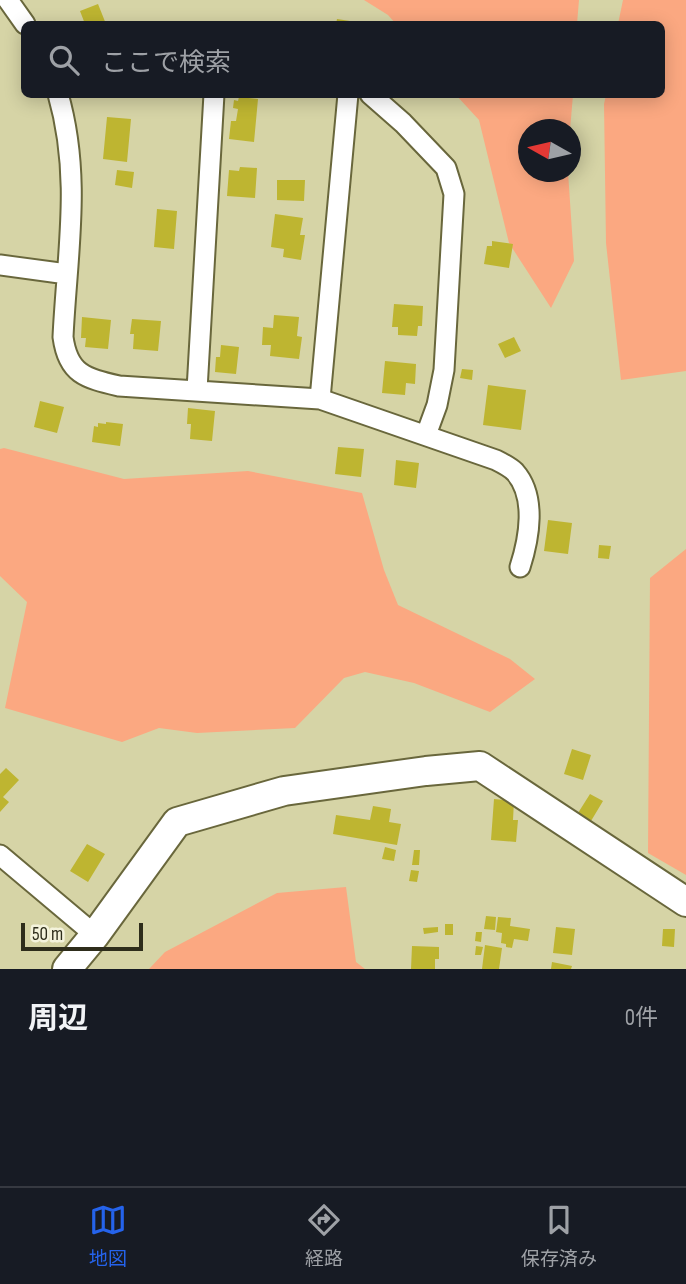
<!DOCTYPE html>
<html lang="ja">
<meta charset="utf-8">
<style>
body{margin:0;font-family:"Sofia Sans Condensed","Noto Sans JP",sans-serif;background:#242831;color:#f1f3f6}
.compass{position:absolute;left:518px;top:119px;width:63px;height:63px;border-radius:50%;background:#171b24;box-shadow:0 4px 18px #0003;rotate:278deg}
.scale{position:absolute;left:21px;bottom:18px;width:122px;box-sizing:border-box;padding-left:7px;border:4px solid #2e2d1b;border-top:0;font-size:19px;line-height:24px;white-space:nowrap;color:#2e2d1b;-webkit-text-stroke:5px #f4f3dc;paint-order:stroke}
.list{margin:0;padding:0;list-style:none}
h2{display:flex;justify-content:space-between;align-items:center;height:91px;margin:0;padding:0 28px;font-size:30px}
h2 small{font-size:23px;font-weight:400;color:#9ea1a6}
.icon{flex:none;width:38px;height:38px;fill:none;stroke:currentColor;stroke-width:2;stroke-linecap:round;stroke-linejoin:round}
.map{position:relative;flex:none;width:686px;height:969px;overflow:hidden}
.search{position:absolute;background:#171b24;box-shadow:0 4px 18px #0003;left:21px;right:21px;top:21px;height:77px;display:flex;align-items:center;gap:18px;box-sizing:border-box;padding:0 24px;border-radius:10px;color:#9ea1a6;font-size:26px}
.sheet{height:217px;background:#171b24}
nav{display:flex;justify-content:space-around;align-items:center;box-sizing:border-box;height:98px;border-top:2px solid #363941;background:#171b24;font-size:19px;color:#9ea1a6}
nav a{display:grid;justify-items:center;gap:4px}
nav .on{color:#2563eb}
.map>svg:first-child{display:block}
</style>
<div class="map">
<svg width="686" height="969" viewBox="0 0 686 969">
<rect width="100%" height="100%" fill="#d6d4a6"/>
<!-- green -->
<path fill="#fba881" d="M364 0H579L577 24H396L388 15Z
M623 0H686V371L621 380 606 243 604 104 606 95 662 94V24H618Z
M456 95H573L570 130H528V172H568L574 261 551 308 509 243 479 120Z
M4 448 124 479 248 471 362 493 384 570 398 605 510 659 535 679 490 712 414 683 365 672 344 678 295 728 197 733 159 728 122 742 5 708 27 602 0 576V449Z
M686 549V875L648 853 650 578Z
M346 887 356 962 365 969H149L165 952 277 893Z"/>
<!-- building -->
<path fill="#beb531" d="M98 4 106 24H85L80 11Z
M337 19 363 23V24H336Z
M239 97 258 99 254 142 229 139 231 121H236L238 109 233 108 234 100 238 101Z
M107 117 131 119 127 162 103 159Z
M240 167 257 168 255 198 227 196 229 170 239 171Z
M117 170 134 172 132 188 115 185Z
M277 180H305L304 201 277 200Z
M157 209 177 211 174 249 154 247Z
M275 214 303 218 300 235H305L301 260 283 257 284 249 271 247Z
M492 241 513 244 509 268 484 264 487 246H492Z
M394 304 423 306 422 326H418L417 336 398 335V327H392Z
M274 315 299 317 297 336 302 337 299 359 270 356 271 345H262L263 327 273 328Z
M82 317 111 320 108 349 85 347 86 338H81Z
M132 319 161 321 158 351 133 349 134 334H130Z
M514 337 521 351 505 358 498 344Z
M221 345 239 347 236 374 215 372 216 357H220Z
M385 361 416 364 415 384 406 383 405 395 382 393Z
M462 369 473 370 472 380 460 378Z
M488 385 526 390 521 430 483 425Z
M40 401 64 407 57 433 34 427Z
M188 408 215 411 212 441 190 439 191 424H187Z
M106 422 123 424 120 446 92 442 94 426 98 427V423L106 424Z
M338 447 364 449 361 477 335 474Z
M396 460 419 463 416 488 394 485Z
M548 520 572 523 568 554 544 551Z
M599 545 611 546 609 559 598 558Z
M572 749 591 755 583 780 564 774Z
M6 768 19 780 3 797 9 802 0 812V774Z
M590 794 603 801 591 821 578 813Z
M494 799 514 801 513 820H518L516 842 491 840Z
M373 806 391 809 389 822 401 824 397 845 333 834 336 815 370 820Z
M87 844 105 854 88 882 70 871Z
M385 847 396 850 394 861 382 859Z
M414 850H420L419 865H412Z
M411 870 419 871 417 882 409 881Z
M486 916 496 917 495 930 484 929Z
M498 917 511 918 510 926 530 929 528 941 514 939 512 948 506 947V944L501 943 502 933 496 932Z
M445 924H453V935H445Z
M438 927V932L424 934 423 928Z
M556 927 575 929 572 955 553 953Z
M663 929H675L674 947 662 946Z
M476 932H482L481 942 475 941Z
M485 945 502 948 499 969H482Z
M412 946 439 947V959H435V969H411Z
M476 946 483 947 481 955H475Z
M552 962 572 966 571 969H551Z"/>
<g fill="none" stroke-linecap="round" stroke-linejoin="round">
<!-- street casing -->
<g stroke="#69673c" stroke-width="23">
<path id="street" d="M8 0 25 24
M58 94C82 177 67 253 63 337 68 374 85 378 119 386L320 399 496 460C502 463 510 467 515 472 537 497 529 539 520 567
M370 94 403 123 446 168 454 194 444 370 437 405 426 435
M0 265 67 274
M197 390 214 94
M320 399 348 94
M0 855 95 935"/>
</g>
<!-- secondary casing -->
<g stroke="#69673c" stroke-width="32">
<path id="secondary" d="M67 969 95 935 177 822 284 791 426 771 480 766 686 902"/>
</g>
<!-- street -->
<use href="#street" stroke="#fff" stroke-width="19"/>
<!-- secondary -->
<use href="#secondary" stroke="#fff" stroke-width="28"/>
</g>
</svg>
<svg class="compass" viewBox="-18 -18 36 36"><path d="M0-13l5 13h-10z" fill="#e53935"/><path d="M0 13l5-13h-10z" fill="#9ea1a6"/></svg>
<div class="scale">50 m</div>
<div class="search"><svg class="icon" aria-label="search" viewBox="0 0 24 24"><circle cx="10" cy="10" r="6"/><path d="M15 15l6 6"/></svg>ここで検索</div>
</div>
<section class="sheet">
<h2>周辺<small>0件</small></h2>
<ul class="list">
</ul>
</section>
<nav>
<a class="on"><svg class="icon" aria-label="map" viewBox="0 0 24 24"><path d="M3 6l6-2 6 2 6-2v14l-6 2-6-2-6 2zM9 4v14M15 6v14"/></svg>地図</a>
<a><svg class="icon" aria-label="directions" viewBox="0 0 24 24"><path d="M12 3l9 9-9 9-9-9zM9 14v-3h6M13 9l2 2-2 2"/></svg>経路</a>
<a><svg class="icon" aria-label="saved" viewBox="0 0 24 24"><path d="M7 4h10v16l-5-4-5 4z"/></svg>保存済み</a>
</nav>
